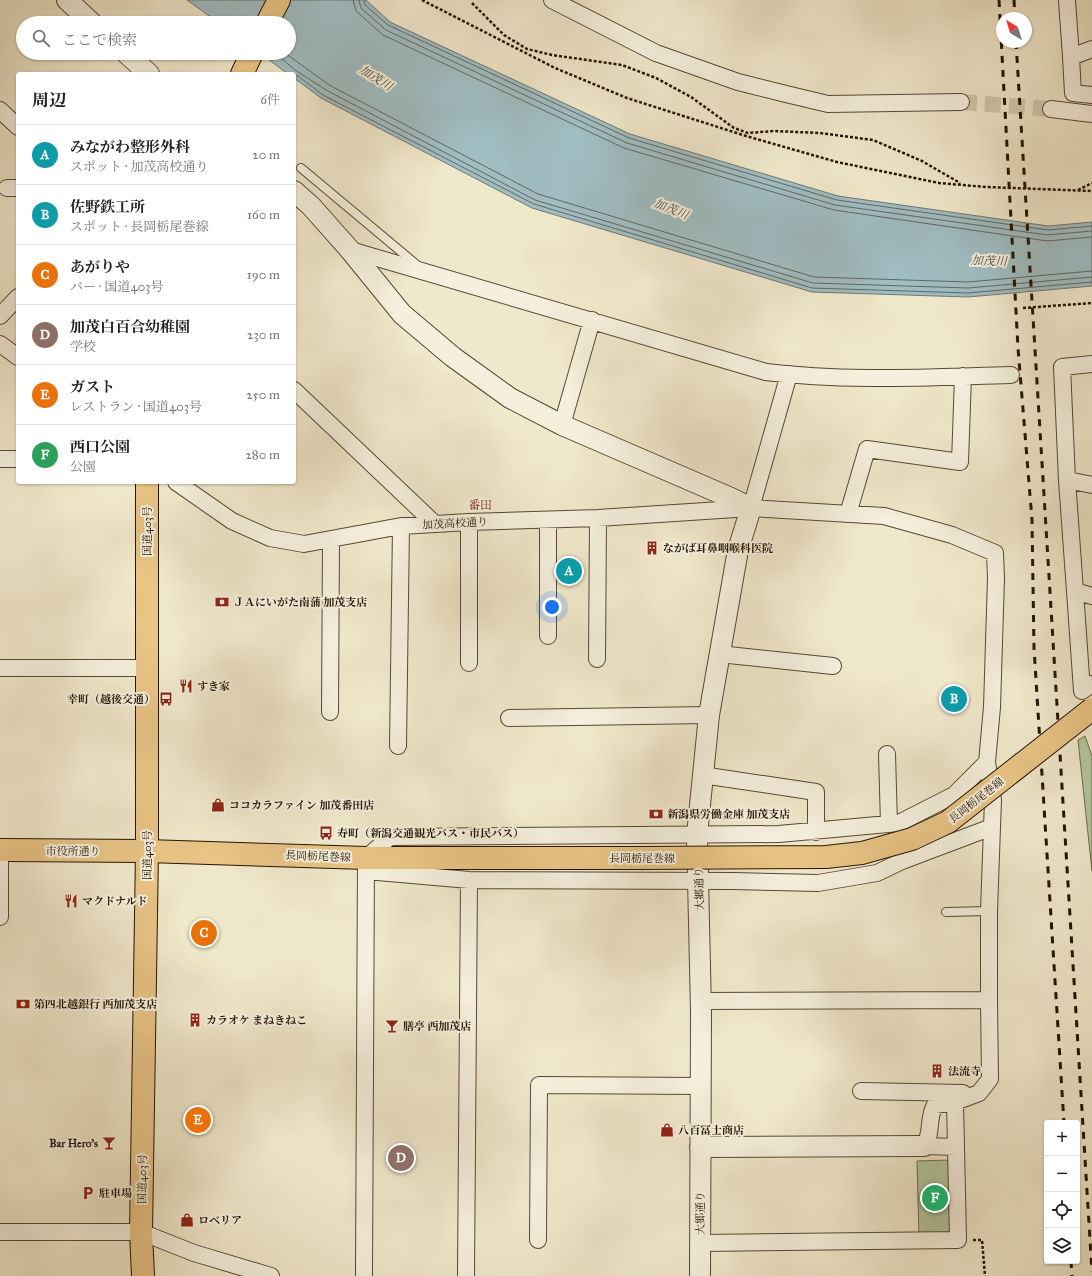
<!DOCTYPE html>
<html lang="ja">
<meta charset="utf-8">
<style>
body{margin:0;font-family:"IM FELL Great Primer","Noto Serif JP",serif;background:#f6f6f6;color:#202124}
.controls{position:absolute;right:12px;bottom:12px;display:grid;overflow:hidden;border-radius:4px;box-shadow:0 1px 3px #0004}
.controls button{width:36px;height:36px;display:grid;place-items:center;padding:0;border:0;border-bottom:1px solid #e0e0e0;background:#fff;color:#202124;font:20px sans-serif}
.compass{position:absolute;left:996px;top:12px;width:36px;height:36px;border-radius:50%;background:#fff;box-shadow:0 1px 3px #0004;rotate:322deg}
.you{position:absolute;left:552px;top:607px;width:14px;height:14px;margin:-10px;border:3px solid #fff;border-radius:50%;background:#1a73e8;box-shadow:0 0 0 6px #1a73e833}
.badge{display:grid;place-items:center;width:26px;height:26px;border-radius:50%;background:#8f2418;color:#fff;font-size:13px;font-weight:700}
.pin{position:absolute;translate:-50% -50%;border:2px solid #fff;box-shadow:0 1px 4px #0006}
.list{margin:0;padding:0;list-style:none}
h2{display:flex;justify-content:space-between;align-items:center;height:52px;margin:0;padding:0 16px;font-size:17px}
h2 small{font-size:13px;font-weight:400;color:#757577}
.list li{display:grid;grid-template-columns:26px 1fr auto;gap:12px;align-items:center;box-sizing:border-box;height:60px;padding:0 16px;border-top:1px solid #e0e0e0}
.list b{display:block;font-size:15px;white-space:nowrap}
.list p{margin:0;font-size:13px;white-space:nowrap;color:#757577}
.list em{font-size:13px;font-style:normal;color:#757577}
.icon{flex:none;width:22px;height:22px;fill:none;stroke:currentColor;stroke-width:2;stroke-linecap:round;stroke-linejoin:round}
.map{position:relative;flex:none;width:1092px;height:1276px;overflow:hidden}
.search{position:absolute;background:#fff;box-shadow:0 1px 3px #0004;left:16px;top:16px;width:280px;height:44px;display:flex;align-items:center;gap:10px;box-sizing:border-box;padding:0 14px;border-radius:22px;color:#757577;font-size:15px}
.panel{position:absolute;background:#fff;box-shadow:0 1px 3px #0004;left:16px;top:72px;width:280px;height:412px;border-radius:4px}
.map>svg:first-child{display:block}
</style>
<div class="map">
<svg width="1092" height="1276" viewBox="0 0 1092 1276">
<rect width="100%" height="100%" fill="#f0e8cb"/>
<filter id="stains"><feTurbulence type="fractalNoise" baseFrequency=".005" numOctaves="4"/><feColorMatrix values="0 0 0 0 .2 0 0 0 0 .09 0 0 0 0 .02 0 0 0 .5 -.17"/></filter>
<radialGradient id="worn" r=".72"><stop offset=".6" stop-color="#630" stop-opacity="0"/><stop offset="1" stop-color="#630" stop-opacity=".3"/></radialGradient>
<!-- green -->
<path fill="#b3c79d" stroke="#6c6d4f" d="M1085 736 1092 756V871L1078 740Z
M950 1160 952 1236 919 1237 917 1161Z"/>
<!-- water -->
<path fill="#a0bdc2" stroke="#6f7975" d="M187 0H366L390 22 630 134 838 196 1048 226 1092 222V286L968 297 812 292 532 208 321 98 294 78V74H288L260 53H289V23H219Z"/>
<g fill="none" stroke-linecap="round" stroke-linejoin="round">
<!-- shore -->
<path stroke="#626862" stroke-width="1" d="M353 0 356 11 383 35 624 148 834 210 1047 241 1092 237
M359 0 361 8 386 30 627 143 835 205 1047 235 1092 231
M364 0 365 5 388 25 629 138 837 200 1048 230 1092 226
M275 53 295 70 326 90 535 200 813 283 968 288 1092 277
M285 53 329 85 538 194 814 277 968 282 1092 271
M294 75 298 76 323 95 534 204 812 288 968 293 1092 282"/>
<!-- minor-tunnel -->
<path stroke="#d2c8ad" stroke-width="16" stroke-dasharray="16 8" stroke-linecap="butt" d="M961 102 1051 109"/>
<!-- service casing -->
<g stroke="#584834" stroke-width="10">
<path id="service" d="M301 168 417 265
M946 912 989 911"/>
</g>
<!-- minor casing -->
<g stroke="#584834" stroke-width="18">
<path id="minor" d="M552 0 656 53 738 82 786 94 828 104 961 102
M1067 0 1071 57 1092 49
M1071 57 1073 93 1092 95
M1051 109 1092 114
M0 110 18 127
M7 188H18
M350 250 766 372C847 382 930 377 1011 375
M0 316 18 297
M0 344 18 357
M1092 364 1062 367 1067 480 1075 591 1092 596
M294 390 435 524
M562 425 592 320
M0 459H18
M1067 480 1092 485
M176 482 232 521 270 538 304 544 401 526 469 522 598 518 751 508 884 516 952 535 995 553 996 578 992 707 987 762 993 800 992 827 902 861 877 873 818 883 733 881 469 880 366 871
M751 508 789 374
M848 514 867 449 960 462 963 376
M469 522V663
M1075 591 1082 691 1092 684
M548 636V520
M719 654 833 666
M597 659 598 518
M0 668H147
M330 712 331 540
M509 718 709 715
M398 746 401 526
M887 754 889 824
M702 775 816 792V832
M0 917V850
M989 1000V911L992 827
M701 1001 989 1000 990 1079 979 1093 955 1102
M861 1091 963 1093
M955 1102 956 1147 924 1146C933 1133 927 1118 935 1105Z
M0 1232H141L194 1253 271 1276
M538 1240 539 1085 701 1086
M700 1243 958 1240 956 1147
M364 1276 366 858 390 837 779 834 899 823 954 795 987 762
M466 1276 469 880"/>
</g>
<!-- tertiary casing -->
<g stroke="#584834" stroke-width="22">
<path id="tertiary" d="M67 0 92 23
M126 53 149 74
M294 191 311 206 350 250 402 314 453 357 510 398 562 425 731 498 751 508 738 550 709 715 697 835 701 1011 700 1276
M700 1147 924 1146"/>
</g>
<!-- primary casing -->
<g stroke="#251301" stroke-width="24">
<path id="primary" d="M147 851 366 858H640"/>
</g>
<!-- trunk casing -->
<g stroke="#251301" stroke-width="24">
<path id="trunk" d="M267 23 279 0
M242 74 252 53
M0 850 147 851
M143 1276 141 1232 147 851V482"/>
</g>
<!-- path -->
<path stroke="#251301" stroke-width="2.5" stroke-dasharray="3 2" stroke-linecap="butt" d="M422 0 555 68 627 98 746 136 837 162 939 183 986 187 1092 191
M472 3 504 35 527 49 552 55 622 65 656 78 691 97 734 128 748 133 774 131 820 133 873 140 922 161 960 183
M1078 190 1092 183
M1023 308 1092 303
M973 1240H982L985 1276"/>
<!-- service -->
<use href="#service" stroke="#f5f0dd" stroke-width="8"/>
<!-- minor -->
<use href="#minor" stroke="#f5f0dd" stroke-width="16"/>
<!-- tertiary -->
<use href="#tertiary" stroke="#f5f0dd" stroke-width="20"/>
<!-- primary -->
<use href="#primary" stroke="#e8c486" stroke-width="22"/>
<!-- trunk -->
<use href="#trunk" stroke="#e8c486" stroke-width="22"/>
<!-- rail -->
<path stroke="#251301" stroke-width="3" stroke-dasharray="7 7" stroke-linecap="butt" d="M999 0 1018 348 1032 520 1034 648 1064 1123
M1014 0 1015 18
M1016 42 1092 1272
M1071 1261 1072 1276"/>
<!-- primary-bridge casing -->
<g stroke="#251301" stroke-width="24" stroke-linecap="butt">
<path id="primary-bridge" d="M640 858 826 857 862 853 912 839 948 822 1092 709"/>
</g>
<!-- primary-bridge -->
<use href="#primary-bridge" stroke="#e8c486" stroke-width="22"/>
</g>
<!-- icons -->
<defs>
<g id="building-bare" transform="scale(1.08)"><path d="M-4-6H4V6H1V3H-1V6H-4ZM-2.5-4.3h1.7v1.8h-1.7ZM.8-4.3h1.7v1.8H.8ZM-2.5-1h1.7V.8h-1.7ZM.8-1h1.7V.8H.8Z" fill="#8f2418" stroke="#f5f0dd" stroke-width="2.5" paint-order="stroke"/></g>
<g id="bank-bare" transform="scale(1.08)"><path d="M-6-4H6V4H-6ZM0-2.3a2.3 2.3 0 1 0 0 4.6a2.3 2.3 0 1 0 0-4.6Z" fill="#8f2418" stroke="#f5f0dd" stroke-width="2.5" paint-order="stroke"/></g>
<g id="restaurant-bare" transform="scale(1.08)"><path d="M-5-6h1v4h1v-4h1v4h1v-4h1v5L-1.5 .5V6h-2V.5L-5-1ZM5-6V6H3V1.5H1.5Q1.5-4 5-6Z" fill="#8f2418" stroke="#f5f0dd" stroke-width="2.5" paint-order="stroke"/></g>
<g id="bus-bare" transform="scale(1.08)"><path d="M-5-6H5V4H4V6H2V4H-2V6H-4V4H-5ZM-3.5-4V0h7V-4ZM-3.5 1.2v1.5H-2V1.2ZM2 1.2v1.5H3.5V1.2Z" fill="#8f2418" stroke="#f5f0dd" stroke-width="2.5" paint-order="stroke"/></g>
<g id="shop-bare" transform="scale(1.08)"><path d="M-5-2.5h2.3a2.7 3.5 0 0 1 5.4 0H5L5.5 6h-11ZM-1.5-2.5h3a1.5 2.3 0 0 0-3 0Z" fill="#8f2418" stroke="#f5f0dd" stroke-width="2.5" paint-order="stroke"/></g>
<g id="bar-bare" transform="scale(1.08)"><path d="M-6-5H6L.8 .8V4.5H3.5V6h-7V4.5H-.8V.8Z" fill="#8f2418" stroke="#f5f0dd" stroke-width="2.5" paint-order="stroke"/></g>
<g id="parking-bare" transform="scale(1.08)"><path d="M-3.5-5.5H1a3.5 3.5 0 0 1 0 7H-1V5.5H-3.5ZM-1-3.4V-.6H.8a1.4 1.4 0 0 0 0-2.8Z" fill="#8f2418" stroke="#f5f0dd" stroke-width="2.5" paint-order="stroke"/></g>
</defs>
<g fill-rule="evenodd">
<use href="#building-bare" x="652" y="548"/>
<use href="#bank-bare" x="222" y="602"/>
<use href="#restaurant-bare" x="186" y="686"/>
<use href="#bus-bare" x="166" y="699"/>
<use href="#shop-bare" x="218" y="805"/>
<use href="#bank-bare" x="656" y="814"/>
<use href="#bus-bare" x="326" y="833"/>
<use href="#restaurant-bare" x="71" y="901"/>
<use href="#bank-bare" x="23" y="1004"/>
<use href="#building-bare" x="195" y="1020"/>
<use href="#bar-bare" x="392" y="1026"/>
<use href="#building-bare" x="937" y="1071"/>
<use href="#shop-bare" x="667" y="1130"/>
<use href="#bar-bare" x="109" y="1143"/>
<use href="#parking-bare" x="88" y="1193"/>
<use href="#shop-bare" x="187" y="1220"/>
</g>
<g text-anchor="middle" stroke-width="4" stroke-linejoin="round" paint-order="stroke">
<!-- street labels -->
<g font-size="11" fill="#251301" stroke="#f5f0dd">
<text transform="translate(455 523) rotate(-3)" y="4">加茂高校通り</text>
<text transform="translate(147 531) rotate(-90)" y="4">国道403号</text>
<text transform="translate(976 800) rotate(-38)" y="4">長岡栃尾巻線</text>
<text x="73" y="855">市役所通り</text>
<text transform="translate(147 855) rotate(-90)" y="4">国道403号</text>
<text transform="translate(318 856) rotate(2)" y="4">長岡栃尾巻線</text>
<text x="642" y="862">長岡栃尾巻線</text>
<text transform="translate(699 889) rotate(-92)" y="4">大郷通り</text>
<text transform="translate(142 1179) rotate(-89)" y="4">国道403号</text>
<text transform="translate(700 1213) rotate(-90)" y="4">大郷通り</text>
</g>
<!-- poi labels -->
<g font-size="11" font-weight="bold" fill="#251301" stroke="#f5f0dd" text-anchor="start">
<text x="663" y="552">ながば耳鼻咽喉科医院</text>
<text x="233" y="606">ＪＡにいがた南蒲 加茂支店</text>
<text x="197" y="690">すき家</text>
<text x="155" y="703" text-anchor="end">幸町（越後交通）</text>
<text x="229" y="809">ココカラファイン 加茂番田店</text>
<text x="667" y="818">新潟県労働金庫 加茂支店</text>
<text x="337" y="837">寿町（新潟交通観光バス・市民バス）</text>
<text x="82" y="905">マクドナルド</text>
<text x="34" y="1008">第四北越銀行 西加茂支店</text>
<text x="206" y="1024">カラオケ まねきねこ</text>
<text x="403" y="1030">膳亭 西加茂店</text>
<text x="948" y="1075">法流寺</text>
<text x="678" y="1134">八百冨士商店</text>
<text x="98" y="1147" text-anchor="end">Bar Hero's</text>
<text x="99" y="1197">駐車場</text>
<text x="198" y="1224">ロベリア</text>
</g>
<!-- water labels -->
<g font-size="12" font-style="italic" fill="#504e45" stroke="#f5f0dd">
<text transform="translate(376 78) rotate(32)" y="4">加茂川</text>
<text transform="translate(671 209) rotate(21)" y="4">加茂川</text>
<text transform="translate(989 261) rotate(2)" y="4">加茂川</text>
</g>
<!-- neighbourhood labels -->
<g font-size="12" fill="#7a1f14" stroke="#f5f0dd">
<text x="480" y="509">番田</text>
</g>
</g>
<rect width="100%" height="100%" filter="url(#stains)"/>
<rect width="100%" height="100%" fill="url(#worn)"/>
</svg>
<div class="controls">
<button>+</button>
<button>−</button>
<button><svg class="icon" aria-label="locate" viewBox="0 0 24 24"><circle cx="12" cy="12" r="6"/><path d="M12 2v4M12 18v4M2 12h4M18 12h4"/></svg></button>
<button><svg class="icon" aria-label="layers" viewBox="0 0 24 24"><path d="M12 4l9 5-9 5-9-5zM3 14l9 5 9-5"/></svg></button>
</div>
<svg class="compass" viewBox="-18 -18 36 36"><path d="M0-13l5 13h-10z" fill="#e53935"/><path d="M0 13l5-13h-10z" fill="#757577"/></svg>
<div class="you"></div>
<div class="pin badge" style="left:569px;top:571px;background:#0f9aa8">A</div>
<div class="pin badge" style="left:954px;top:699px;background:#0f9aa8">B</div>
<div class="pin badge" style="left:204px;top:933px;background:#e8710a">C</div>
<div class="pin badge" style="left:401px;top:1158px;background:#8d6e63">D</div>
<div class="pin badge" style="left:198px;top:1120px;background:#e8710a">E</div>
<div class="pin badge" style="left:935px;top:1198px;background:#2e9e5b">F</div>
<div class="search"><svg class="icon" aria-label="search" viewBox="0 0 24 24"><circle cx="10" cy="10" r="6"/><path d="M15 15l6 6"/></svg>ここで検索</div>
<section class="panel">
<h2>周辺<small>6件</small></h2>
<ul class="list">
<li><span class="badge" style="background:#0f9aa8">A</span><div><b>みながわ整形外科</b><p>スポット · 加茂高校通り</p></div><em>20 m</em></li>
<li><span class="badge" style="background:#0f9aa8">B</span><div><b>佐野鉄工所</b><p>スポット · 長岡栃尾巻線</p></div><em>160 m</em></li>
<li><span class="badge" style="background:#e8710a">C</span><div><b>あがりや</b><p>バー · 国道403号</p></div><em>190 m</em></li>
<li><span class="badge" style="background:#8d6e63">D</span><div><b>加茂白百合幼稚園</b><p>学校</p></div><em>230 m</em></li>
<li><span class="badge" style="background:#e8710a">E</span><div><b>ガスト</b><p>レストラン · 国道403号</p></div><em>250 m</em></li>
<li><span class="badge" style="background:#2e9e5b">F</span><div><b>西口公園</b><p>公園</p></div><em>280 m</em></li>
</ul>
</section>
</div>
